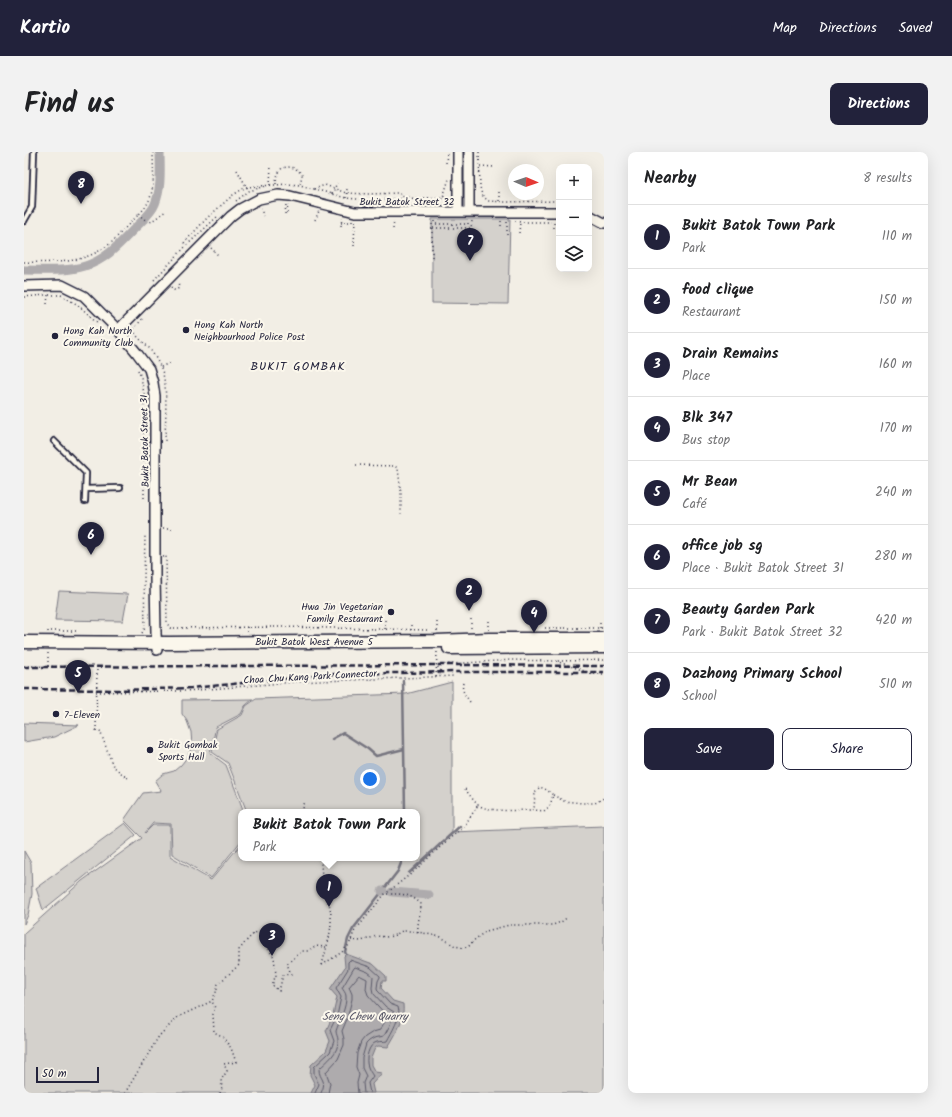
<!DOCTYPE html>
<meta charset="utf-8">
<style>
body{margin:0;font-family:Kalam,sans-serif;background:#f2f2f2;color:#202124}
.controls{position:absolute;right:12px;top:12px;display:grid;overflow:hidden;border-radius:8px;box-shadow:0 4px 16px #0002}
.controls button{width:36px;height:36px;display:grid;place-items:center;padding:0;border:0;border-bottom:1px solid #e0e0e0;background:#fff;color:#202124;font:20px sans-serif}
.compass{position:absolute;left:484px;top:12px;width:36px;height:36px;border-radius:50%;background:#fff;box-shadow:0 4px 16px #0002;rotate:92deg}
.scale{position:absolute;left:12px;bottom:10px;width:63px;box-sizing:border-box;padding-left:4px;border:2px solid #22223b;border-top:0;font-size:11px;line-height:14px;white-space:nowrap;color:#22223b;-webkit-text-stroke:3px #fbf7ec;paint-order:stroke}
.you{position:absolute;left:346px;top:627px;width:14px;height:14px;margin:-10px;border:3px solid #fff;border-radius:50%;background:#1a73e8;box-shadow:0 0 0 6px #1a73e833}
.badge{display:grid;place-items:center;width:26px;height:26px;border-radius:50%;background:#22223b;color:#fff;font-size:13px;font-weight:700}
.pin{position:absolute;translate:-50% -33px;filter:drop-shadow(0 1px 2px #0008)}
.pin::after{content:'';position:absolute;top:21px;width:14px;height:12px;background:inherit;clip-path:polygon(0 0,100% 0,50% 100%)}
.popup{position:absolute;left:214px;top:657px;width:182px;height:52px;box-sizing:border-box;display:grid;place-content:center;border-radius:8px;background:#fff;filter:drop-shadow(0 1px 3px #0005);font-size:13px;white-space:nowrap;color:#757577}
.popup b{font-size:15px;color:#202124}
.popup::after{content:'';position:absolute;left:50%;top:100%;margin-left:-8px;border:8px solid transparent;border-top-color:#fff}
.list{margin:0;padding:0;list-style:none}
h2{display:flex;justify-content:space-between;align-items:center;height:52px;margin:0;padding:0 16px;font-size:17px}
h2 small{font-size:13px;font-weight:400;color:#757577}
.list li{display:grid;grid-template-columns:26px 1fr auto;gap:12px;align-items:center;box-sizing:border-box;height:64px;padding:0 16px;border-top:1px solid #e0e0e0}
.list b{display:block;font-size:15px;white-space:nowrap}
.list p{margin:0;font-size:13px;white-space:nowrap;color:#757577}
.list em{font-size:13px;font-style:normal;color:#757577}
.actions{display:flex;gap:8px;padding:12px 16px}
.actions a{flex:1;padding:9px 0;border:1px solid #22223b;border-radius:8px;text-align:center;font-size:14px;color:#22223b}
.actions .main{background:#22223b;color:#fff}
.icon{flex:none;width:22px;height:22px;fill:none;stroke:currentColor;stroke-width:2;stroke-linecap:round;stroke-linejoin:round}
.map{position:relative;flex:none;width:580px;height:941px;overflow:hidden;border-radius:8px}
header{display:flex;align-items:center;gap:24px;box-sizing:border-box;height:56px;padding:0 20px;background:#22223b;color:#fff}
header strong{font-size:19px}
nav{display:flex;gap:22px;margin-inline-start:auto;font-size:14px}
.intro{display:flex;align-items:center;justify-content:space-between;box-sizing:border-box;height:96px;padding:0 24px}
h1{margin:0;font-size:28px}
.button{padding:10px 18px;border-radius:8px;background:#22223b;color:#fff;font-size:14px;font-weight:700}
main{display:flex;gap:24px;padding:0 24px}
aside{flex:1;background:#fff;border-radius:8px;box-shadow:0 4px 16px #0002}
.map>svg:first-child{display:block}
</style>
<header>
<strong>Kartio</strong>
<nav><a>Map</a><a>Directions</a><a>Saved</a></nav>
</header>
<div class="intro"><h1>Find us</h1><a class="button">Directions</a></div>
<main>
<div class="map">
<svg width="580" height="941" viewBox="0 0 580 941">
<rect width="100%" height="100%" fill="#f2eee5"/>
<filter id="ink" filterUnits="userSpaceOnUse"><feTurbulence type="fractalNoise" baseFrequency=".025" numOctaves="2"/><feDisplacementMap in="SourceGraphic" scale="8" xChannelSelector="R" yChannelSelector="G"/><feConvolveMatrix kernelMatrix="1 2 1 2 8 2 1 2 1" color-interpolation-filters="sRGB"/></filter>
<g filter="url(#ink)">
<!-- green -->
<path fill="#d4d1cc" stroke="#7b7a84" d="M408 67H486L484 152 408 151Z
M35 439 104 442 99 469 31 468Z
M428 530V680L580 674V941H0V781L58 729 118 686 100 668 119 641 137 639 131 629 139 622 150 619 157 613 164 604 168 593 167 580 163 569 158 562V548L229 547 221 554 217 562 192 575 186 601 202 613 220 660H217V689L187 726 148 702 147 672 129 671 121 681 129 673H146V704L187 728 217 692V706H393V660H223L204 611 188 600 193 577 218 563 222 554 232 547 382 542Z
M0 571 55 573 30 585 0 590Z
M101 671 112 683 19 758 12 736Z
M0 699 7 711 8 742 4 763 0 772Z"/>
<!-- water -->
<path fill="#aeabad" stroke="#76747f" d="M322 802 349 812 362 824V829H358L357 836 369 849 379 852C381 867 372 882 364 895L354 894 351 896 347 906V913L351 920 358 921 348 932 350 941H287L291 933 286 923 287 913 302 899 306 889 302 879 309 863 313 845 306 837 321 815 320 804Z"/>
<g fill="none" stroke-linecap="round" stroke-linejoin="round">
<!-- shore -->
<path stroke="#5a5969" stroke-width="1" d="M291 941 295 932 290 922V915L306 900 310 889 306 878 313 864 317 845 312 836 324 817V810L326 808 346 815 356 824V825L354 829 353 836 354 839 366 852 374 855C378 864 367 881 363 889 360 890 356 889 353 890 344 892 341 908 344 915 345 918 347 921 349 924L344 931 346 941
M297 941C304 927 295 928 295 917 303 909 315 901 314 888 314 885 312 882 312 879 315 870 323 854 322 844 322 841 319 838 318 836L330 816 331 815 344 820 349 824 348 836 349 841 362 855 370 860 366 873 360 884 350 886 345 889 342 892 338 906V916L342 924 339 931 340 941
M304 941 306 931 302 920 314 907 320 893V887L318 879 323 867 328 847V842L325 835 335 823 343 827 342 837 344 843 363 864 360 871 356 878 349 880 341 885 337 890 333 901 332 915 335 923 333 931 334 941"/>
<!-- stream -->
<path stroke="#76747f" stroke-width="2.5" d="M379 529 381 660
M308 587 319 581 344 597 352 604 380 597
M385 721 436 674
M322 802 321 800 324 787 329 777 374 719 379 706"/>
<!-- canal -->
<path stroke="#aeabad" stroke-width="9" d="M0 118C20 118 42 120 61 114 83 108 98 89 114 73 120 67 128 60 131 52 138 35 136 17 136 0
M358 739H359
M368 740 405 743"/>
<!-- lane casing -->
<g stroke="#22223b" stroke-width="8">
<path id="lane" d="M0 69 8 55 10 0
M30 289 62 321 61 349
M62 337 96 336"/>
</g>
<!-- street casing -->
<g stroke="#22223b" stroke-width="12">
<path id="street" d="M434 60V0
M445 60V0
M565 63 580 71
M0 134 38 133 60 144 94 178 113 201 125 217 129 231 131 244V425L132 481 133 498
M94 178 207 64 216 57 235 47 254 43 266 44 331 60H535"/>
</g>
<!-- secondary casing -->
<g stroke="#22223b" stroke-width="15">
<path id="secondary" d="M0 490 145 491 413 489 465 487H580
M425 496 580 495"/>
</g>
<!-- path -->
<path stroke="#22223b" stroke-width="1.5" stroke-dasharray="1 3" stroke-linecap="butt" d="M455 0 456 35 458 43 464 49 479 50 535 49
M422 11 423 0
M456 14 470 15
M213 18 225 39
M252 32C252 25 254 21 258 16 267 14 272 15 278 23L276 33
M246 33 247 13
M290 37 301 33 322 41 345 42 375 41 381 46
M308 42 313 31
M322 46 323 37
M212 49 225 39 242 34
M475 49V40
M416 51 419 45 425 27
M381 52 385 46 384 43
M237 56 239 64
M263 61 264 52
M114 62 125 71 142 59
M261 62 262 52
M291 68 295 59
M411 69V72H444V69
M477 69V77
M491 69 496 70H527
M317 71H320V70H328V68
M317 74 318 66
M409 76H447L448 69
M530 76V69
M369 77 370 69
M495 81 496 70
M483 83V69
M160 91 183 66 209 43 222 35 264 32 276 33 322 46 344 48 425 45
M330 94 331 67
M187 96 195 104
M408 105V69
M0 110C32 111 62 112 88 90 94 84 99 78 105 72 113 64 122 57 126 46 131 32 129 15 129 0
M130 128 163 93 194 64
M147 135 150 138H152L155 136 154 130
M25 143H37L54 153 75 172
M0 145 21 143
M23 152 24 143
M110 177C111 185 120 190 125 196 129 201 133 208 136 214 145 231 141 271 141 291
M107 180 119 166
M137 215 145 211
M114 218 117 225 120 242V348
M332 313 371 314 374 317 377 340V362
M139 377H149
M139 405 142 404 143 471 146 476 257 475 405 478
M447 467V478
M521 476H580
M576 476V470
M361 477V466
M387 478V470
M465 478V468
M413 479V469
M24 480V479H53
M223 480V472
M118 481 121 476 120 426 121 384
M534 509 580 508
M0 514 73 515 72 578 76 579 89 614 103 626 104 625
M24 514V500
M47 520V515
M412 525 417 519 412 513 487 508 532 509 569 522H580
M412 525 413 499
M439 531C437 539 442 544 446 550
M72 540 162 539 271 530 431 524
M441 637C445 642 449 648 453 652 463 661 497 658 510 658L511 640 516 635 523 638 529 643 526 654 520 659 510 658
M529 643 540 649 558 651H571L580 646
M278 660 281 649
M363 742C377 742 386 741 397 752 397 761 393 770 394 780
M327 788 337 789 353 784 362 785 369 784 378 779H390L417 785 431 794 440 796 445 794 449 789 462 779 485 773H529L537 770 544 765
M298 813 318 800 325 793 330 780 360 743 388 721 426 686 439 676 454 653
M298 813C302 796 310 775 306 756 305 748 297 741 292 735L298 727 297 711 302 706
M101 941 135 884 154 865 188 849
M196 941 198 936 197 928 203 919 200 912 212 910 207 896 198 884 190 880 189 862 191 856 188 849 192 840 194 832 215 813V798C225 786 231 776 248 777L243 782 242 794 250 805 252 823 248 833 255 839 259 823 267 822 263 812 278 799H284L291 794 302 795"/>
<!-- lane -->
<use href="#lane" stroke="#fbf7ec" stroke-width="4.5"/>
<!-- street -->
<use href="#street" stroke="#fbf7ec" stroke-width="9"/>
<!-- secondary -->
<use href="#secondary" stroke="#fbf7ec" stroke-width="12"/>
<!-- rail -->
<path stroke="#22223b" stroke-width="2.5" stroke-dasharray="6 3" stroke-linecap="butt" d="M0 515 430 513 580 514
M0 537 93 538 167 536 311 522 430 520H580"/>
</g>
</g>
<!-- markers -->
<g fill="#22223b" stroke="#fbf7ec" stroke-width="1.5">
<circle cx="162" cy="178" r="4"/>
<circle cx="31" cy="184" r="4"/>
<circle cx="367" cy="460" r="4"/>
<circle cx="32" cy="562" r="4"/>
<circle cx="126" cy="598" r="4"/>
</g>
<g text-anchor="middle" stroke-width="4" stroke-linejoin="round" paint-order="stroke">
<!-- street labels -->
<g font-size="10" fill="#22223b" stroke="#fbf7ec">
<text x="383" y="53">Bukit Batok Street 32</text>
<text transform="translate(120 289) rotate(-91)" y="4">Bukit Batok Street 31</text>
<text x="290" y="493">Bukit Batok West Avenue 5</text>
<text transform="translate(286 524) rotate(-3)" y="4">Choa Chu Kang Park Connector</text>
</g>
<!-- poi labels -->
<g font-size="10" fill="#22223b" stroke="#fbf7ec" text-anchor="start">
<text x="170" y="176">Hong Kah North<tspan x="170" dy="12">Neighbourhood Police Post</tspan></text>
<text x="39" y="182">Hong Kah North<tspan x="39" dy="12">Community Club</tspan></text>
<text x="359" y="458" text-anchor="end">Hwa Jin Vegetarian<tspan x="359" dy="12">Family Restaurant</tspan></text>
<text x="40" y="566">7-Eleven</text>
<text x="134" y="596">Bukit Gombak<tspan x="134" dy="12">Sports Hall</tspan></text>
</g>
<!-- water labels -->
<g font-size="11" font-style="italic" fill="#535263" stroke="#fbf7ec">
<text x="341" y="868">Seng Chew Quarry</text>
</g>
<!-- quarter labels -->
<g font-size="12" letter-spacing="1" fill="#22223b" stroke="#fbf7ec">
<text x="274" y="218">BUKIT GOMBAK</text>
</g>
</g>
</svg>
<div class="controls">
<button>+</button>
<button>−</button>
<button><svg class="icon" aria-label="layers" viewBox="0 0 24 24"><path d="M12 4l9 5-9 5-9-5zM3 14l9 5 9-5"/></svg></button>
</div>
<svg class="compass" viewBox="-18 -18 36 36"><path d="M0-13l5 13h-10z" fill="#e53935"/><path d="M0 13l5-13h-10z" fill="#757577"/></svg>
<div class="scale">50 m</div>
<div class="you"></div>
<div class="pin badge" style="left:305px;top:755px">1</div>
<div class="popup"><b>Bukit Batok Town Park</b>Park</div>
<div class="pin badge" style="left:445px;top:459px">2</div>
<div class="pin badge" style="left:248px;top:804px">3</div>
<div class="pin badge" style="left:510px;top:481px">4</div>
<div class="pin badge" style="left:54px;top:541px">5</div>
<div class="pin badge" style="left:67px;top:403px">6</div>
<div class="pin badge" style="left:446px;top:109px">7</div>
<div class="pin badge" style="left:57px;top:52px">8</div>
</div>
<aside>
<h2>Nearby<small>8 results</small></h2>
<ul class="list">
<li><span class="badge">1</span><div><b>Bukit Batok Town Park</b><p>Park</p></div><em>110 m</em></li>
<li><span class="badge">2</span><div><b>food clique</b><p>Restaurant</p></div><em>150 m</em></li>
<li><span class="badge">3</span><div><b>Drain Remains</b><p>Place</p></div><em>160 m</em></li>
<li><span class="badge">4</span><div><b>Blk 347</b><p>Bus stop</p></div><em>170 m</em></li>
<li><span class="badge">5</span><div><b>Mr Bean</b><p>Café</p></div><em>240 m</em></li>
<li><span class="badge">6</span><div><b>office job sg</b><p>Place · Bukit Batok Street 31</p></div><em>280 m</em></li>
<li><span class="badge">7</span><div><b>Beauty Garden Park</b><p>Park · Bukit Batok Street 32</p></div><em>420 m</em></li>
<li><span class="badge">8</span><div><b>Dazhong Primary School</b><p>School</p></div><em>510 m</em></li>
</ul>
<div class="actions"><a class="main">Save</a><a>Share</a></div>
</aside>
</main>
